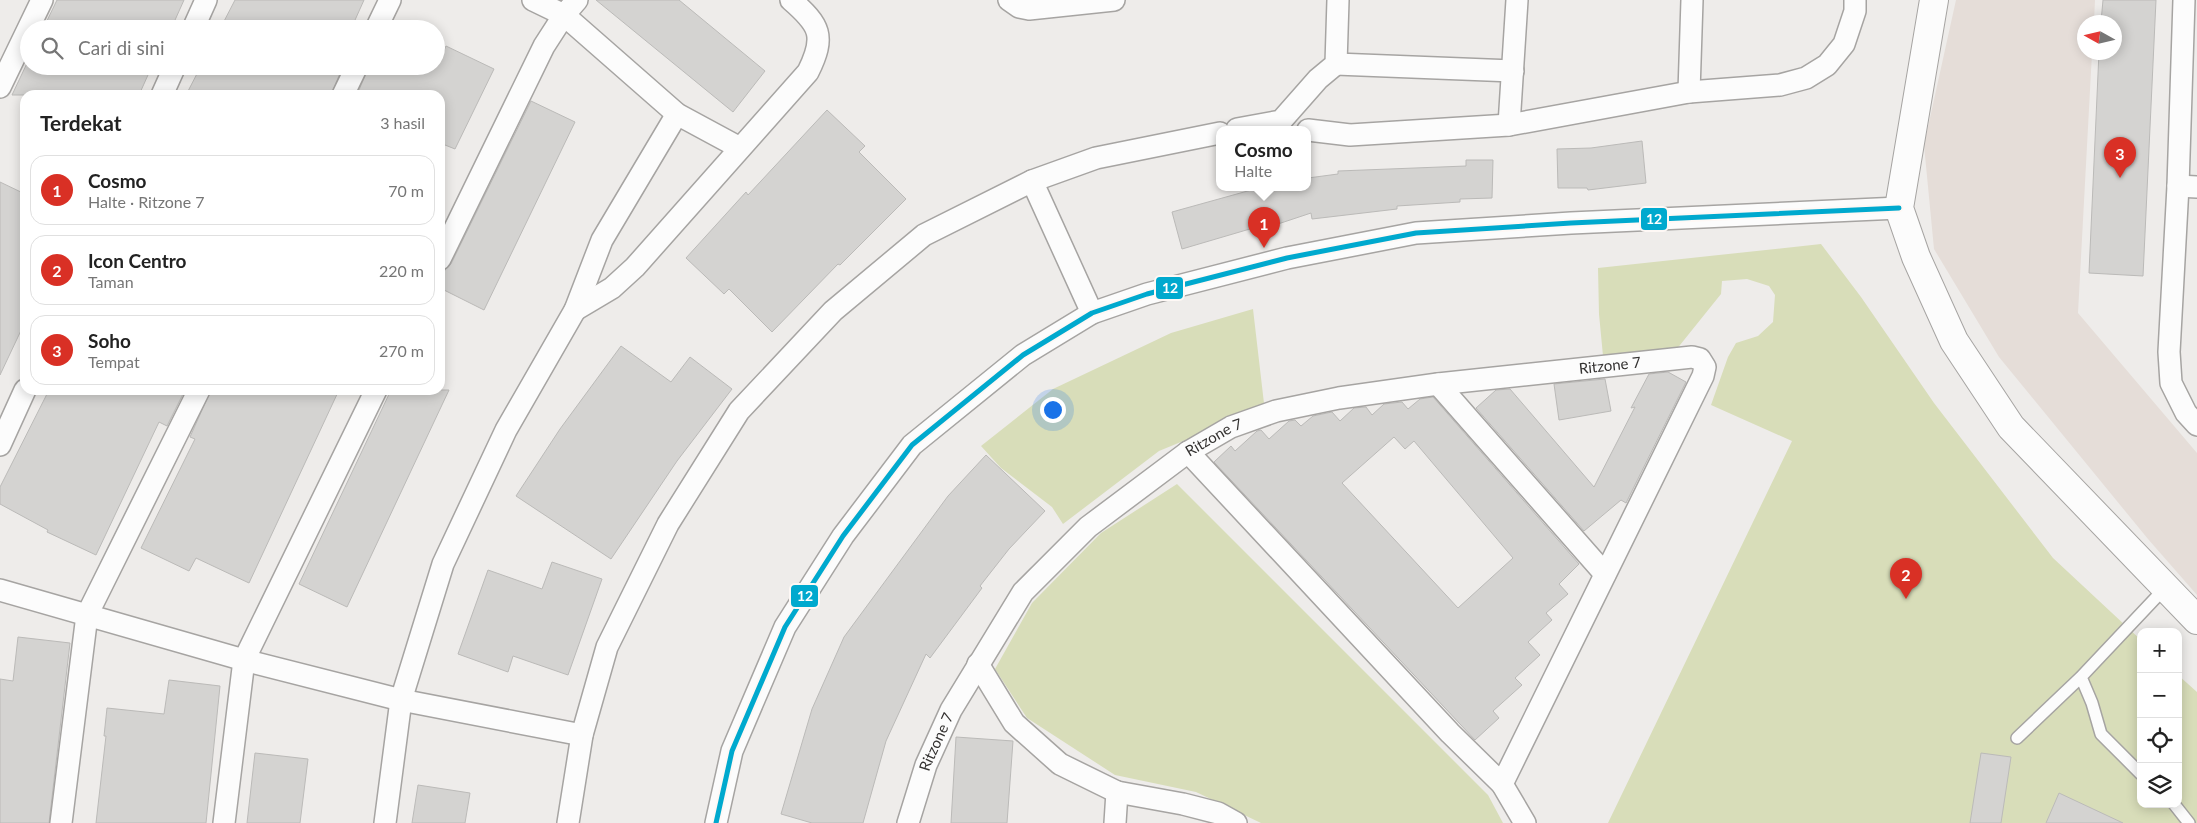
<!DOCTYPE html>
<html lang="id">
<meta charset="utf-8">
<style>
body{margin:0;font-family:Lato,sans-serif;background:#f2f2f2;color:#222}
.controls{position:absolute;right:15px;bottom:15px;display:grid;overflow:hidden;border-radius:10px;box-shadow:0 2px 12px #0003}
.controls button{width:45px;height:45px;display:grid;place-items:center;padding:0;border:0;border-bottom:1px solid #e0e0e0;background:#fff;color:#222;font:25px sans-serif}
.compass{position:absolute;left:2077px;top:15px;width:45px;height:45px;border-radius:50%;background:#fff;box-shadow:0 2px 12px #0003;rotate:278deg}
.you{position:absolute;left:1052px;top:409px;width:18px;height:18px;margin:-12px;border:4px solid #fff;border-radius:50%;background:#1a73e8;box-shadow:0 0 0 8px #1a73e833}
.badge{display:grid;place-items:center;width:32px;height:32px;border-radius:50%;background:#d93025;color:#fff;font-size:16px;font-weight:700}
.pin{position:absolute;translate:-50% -41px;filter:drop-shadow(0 1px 2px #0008)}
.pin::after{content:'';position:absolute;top:26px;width:18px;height:15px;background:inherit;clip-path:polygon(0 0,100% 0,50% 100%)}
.popup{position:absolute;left:1216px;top:126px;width:95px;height:65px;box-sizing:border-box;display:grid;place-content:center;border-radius:10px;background:#fff;filter:drop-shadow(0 1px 4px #0005);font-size:16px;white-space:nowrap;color:#767676}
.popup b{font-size:19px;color:#222}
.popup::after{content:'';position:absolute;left:50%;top:100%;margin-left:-10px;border:10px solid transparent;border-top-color:#fff}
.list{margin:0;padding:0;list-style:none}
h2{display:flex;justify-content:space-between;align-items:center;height:65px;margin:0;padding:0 20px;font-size:21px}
h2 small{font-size:16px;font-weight:400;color:#767676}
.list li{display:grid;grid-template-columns:32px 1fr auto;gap:15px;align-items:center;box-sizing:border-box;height:70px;margin:0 10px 10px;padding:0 10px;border:1px solid #e0e0e0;border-radius:15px}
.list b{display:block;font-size:19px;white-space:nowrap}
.list p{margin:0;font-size:16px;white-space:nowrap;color:#767676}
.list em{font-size:16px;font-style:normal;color:#767676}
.icon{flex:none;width:28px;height:28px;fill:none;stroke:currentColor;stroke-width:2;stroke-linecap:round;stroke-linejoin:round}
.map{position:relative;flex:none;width:2197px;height:823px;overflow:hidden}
.search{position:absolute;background:#fff;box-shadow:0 2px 12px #0003;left:20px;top:20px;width:425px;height:55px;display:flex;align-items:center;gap:12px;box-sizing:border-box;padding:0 18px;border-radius:28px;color:#767676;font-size:19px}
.panel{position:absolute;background:#fff;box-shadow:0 2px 12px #0003;left:20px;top:90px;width:425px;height:305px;border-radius:15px}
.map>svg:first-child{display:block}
</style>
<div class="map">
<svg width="2197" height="823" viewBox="0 0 2197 823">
<rect width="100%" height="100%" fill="#eeecea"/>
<!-- built -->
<path fill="#e5ddd8" d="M1956 0H2095L2094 22H2084V52L2092 53 2078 313 2197 453V595L2148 539 1999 357 1934 249 1924 145Z"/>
<!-- green -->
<path fill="#d8ddb9" d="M1821 244 1861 297 1934 403 2053 558 2141 640V804H2178V675L2197 692V823H1608L1792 441 1711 405 1728 357 1736 343 1758 336 1773 322 1775 295 1769 286 1747 279 1722 281 1721 294 1676 350 1603 356 1599 314 1598 268Z
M1253 309 1265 412 1227 423 1159 451 1063 524 1052 507 1001 468 981 446 1053 389 1171 333Z
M1177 484 1488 795 1503 823H1261L1196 792 1115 775 1027 718 995 669 1032 603 1101 533Z"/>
<!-- building -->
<path fill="#d4d3d1" stroke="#bbbab8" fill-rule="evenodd" d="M57 0H184L171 29H43Z
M235 0H364L351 29H220Z
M596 0H679L765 71 733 112Z
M2103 0H2156L2143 276 2089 273 2099 52H2114V22H2101Z
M446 46 494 69 455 149 440 143V95H357L369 66H437Z
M29 59V66H152L139 95H12Z
M201 66H343L331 95H186Z
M531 101 575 122 484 310 440 288V280L445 270 451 264Z
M827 110 865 146 859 152 906 199 840 265 838 264 772 332 729 289 724 294 686 258 746 192 748 195Z
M1642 141 1646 183 1588 190 1587 188H1558L1557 149 1591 148Z
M1466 160H1493L1492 198 1460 199V202L1397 206V209L1312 219 1311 213 1278 224 1277 221 1182 249 1172 212 1262 187H1308V178L1338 174V171L1466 166Z
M0 182 25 194V322L0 375Z
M621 346 671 382 690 357 732 389 677 461 611 559 516 496 560 429Z
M1668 372 1686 382 1626 503 1621 500 1584 531 1476 408 1496 390 1510 389 1594 487 1635 407 1631 408 1649 374Z
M1605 379 1611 411 1559 420 1554 384Z
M49 390H185L167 426 159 422 96 555 47 532 48 530 0 504V487Z
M211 390H339L249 583 196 558 189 571 141 548 195 439 190 437Z
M391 390H449L347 607 299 584Z
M1433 397 1579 564 1559 584 1568 594 1546 613 1552 620 1528 642 1540 655 1515 678 1522 685 1493 711 1499 718 1475 740 1214 462 1231 446 1235 451 1257 431 1261 430 1269 439 1289 421 1295 420 1301 426 1313 416 1332 412 1340 421 1354 408 1366 407 1372 415 1384 404 1402 402 1408 409 1420 399ZM1394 437 1405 449 1414 441 1513 558 1458 608 1342 483Z
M986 455 1045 511 1009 549 980 586 982 588 930 658 926 654 886 741 863 823H812L781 814 812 709 844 637 948 496Z
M552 562 602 579 568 675 513 656 508 672 458 654 488 570 542 589Z
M18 637 70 643 49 823H0V679L13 681Z
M169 680 220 686 206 823H96L106 736H104L107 708 164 714Z
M956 737 1013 741 1007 823H951Z
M255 753 308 759 300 823H247Z
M1981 753 2011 757 2001 823H1970Z
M418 785 470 793 465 823H412Z
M2059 793 2123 823H2046Z"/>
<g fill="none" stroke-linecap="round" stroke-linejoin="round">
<!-- lane casing -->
<g stroke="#a6a4a2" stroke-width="14">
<path id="lane" d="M2081 677 2092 703 2101 734 2141 774
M2017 738 2081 677 2165 588
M2174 804 2189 823"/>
</g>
<!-- street casing -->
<g stroke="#a6a4a2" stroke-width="24">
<g id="street">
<path d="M533 0 564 15 577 0"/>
<path d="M1009 0 1019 7 1029 9 1114 0"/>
<path d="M2184 0 2178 186 2169 352 2171 383 2186 413 2197 425"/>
<path d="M193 29 206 0"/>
<path d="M376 29 390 0"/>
<path d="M1336 64 1513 71"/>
<path d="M0 87 42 0"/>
<path d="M1689 92 1692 0"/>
<path d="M162 95 175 66"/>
<path d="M343 95 357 66"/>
<path d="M1509 125 1517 0"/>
<path d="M1237 129 1281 121 1318 79 1336 64 1338 0"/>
<path d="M1308 130 1350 135 1509 125 1689 92 1780 85 1806 78 1827 65 1844 44 1855 11V0"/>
<path d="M1032 181 1092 313"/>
<path d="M2178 186 2197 187"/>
<path d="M440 259 544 46 564 15 677 114 740 148"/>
<path d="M575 310 612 288 635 267 808 72C826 36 820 25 791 0"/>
<path d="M1438 384 1605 574"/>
<path d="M0 445 25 390"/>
<path d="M1188 452 1450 733 1502 784 1525 823"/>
<path d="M0 590 244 660 401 700 582 735"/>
<path d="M978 664 1014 723 1060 764 1117 792 1183 804 1218 813 1236 823"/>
<path d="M61 823 87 615 199 390"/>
<path d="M224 823 244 660 376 390"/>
<path d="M385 823 401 700 443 564 506 430 575 310 602 240 677 114"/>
<path d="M568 823 582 735 607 647 668 524 739 411 833 311 924 235 1032 181 1096 158 1220 133"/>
<path d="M716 823 732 751 785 627 843 536 912 445 1023 355 1092 313 1147 294 1287 258 1416 233 1571 223 1899 208"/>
<path id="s1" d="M908 823 926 765 951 710 1023 592 1088 527 1188 452 1231 427 1276 411 1339 398 1438 384 1692 357 1700 359 1705 367 1703 376 1502 784"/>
<path d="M1115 823 1117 792"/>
</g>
</g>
<!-- secondary casing -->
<g stroke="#a6a4a2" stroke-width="30">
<path id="secondary" d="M1934 0 1899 208 1916 257 1954 341 2011 427 2197 620"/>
</g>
<!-- lane -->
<use href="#lane" stroke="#fcfcfc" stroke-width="11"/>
<!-- street -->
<use href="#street" stroke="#fcfcfc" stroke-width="21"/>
<!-- secondary -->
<use href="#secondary" stroke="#fcfcfc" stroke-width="28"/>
<!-- bus-1 casing -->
<g stroke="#fef8f5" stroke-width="9">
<path id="bus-1" d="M716 823 732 751 785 627 843 536 912 445 1023 355 1092 313 1147 294 1287 258 1416 233 1571 223 1899 208"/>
</g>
<!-- bus-1 -->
<use href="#bus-1" stroke="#00a9ce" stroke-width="5"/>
</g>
<g text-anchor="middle" stroke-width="5" stroke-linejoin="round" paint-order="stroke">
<!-- street labels -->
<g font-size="15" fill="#343231" stroke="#fef8f5">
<text dy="5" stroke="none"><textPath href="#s1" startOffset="911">Ritzone 7</textPath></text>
<text dy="5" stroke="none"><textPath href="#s1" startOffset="506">Ritzone 7</textPath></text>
<text dy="5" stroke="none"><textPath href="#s1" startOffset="86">Ritzone 7</textPath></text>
</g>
</g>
<g stroke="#fef8f5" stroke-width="2">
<rect x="1640" y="207" width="28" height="24" rx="5" fill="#00a9ce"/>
<rect x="1155" y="276" width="29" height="24" rx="5" fill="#00a9ce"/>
<rect x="790" y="584" width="29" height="24" rx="5" fill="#00a9ce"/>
</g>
<g font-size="14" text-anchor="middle" font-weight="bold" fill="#fff">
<text x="1654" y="224">12</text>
<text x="1170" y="293">12</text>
<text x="805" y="601">12</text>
</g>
</svg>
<div class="controls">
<button>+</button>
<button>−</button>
<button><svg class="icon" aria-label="locate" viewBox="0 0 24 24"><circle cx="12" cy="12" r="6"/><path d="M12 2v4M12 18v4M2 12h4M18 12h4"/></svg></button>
<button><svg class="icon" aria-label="layers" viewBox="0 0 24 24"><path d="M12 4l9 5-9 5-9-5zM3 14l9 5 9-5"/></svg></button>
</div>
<svg class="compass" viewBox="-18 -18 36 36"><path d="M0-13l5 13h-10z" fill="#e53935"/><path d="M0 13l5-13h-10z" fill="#767676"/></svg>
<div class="you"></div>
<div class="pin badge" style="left:1264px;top:248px">1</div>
<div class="popup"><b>Cosmo</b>Halte</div>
<div class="pin badge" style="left:1906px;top:599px">2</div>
<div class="pin badge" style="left:2120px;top:178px">3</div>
<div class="search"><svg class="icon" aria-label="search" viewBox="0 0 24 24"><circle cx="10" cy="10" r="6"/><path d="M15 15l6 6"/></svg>Cari di sini</div>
<section class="panel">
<h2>Terdekat<small>3 hasil</small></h2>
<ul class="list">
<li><span class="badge">1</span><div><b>Cosmo</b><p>Halte · Ritzone 7</p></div><em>70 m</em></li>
<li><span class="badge">2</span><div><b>Icon Centro</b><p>Taman</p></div><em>220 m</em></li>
<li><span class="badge">3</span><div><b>Soho</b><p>Tempat</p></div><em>270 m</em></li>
</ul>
</section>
</div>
